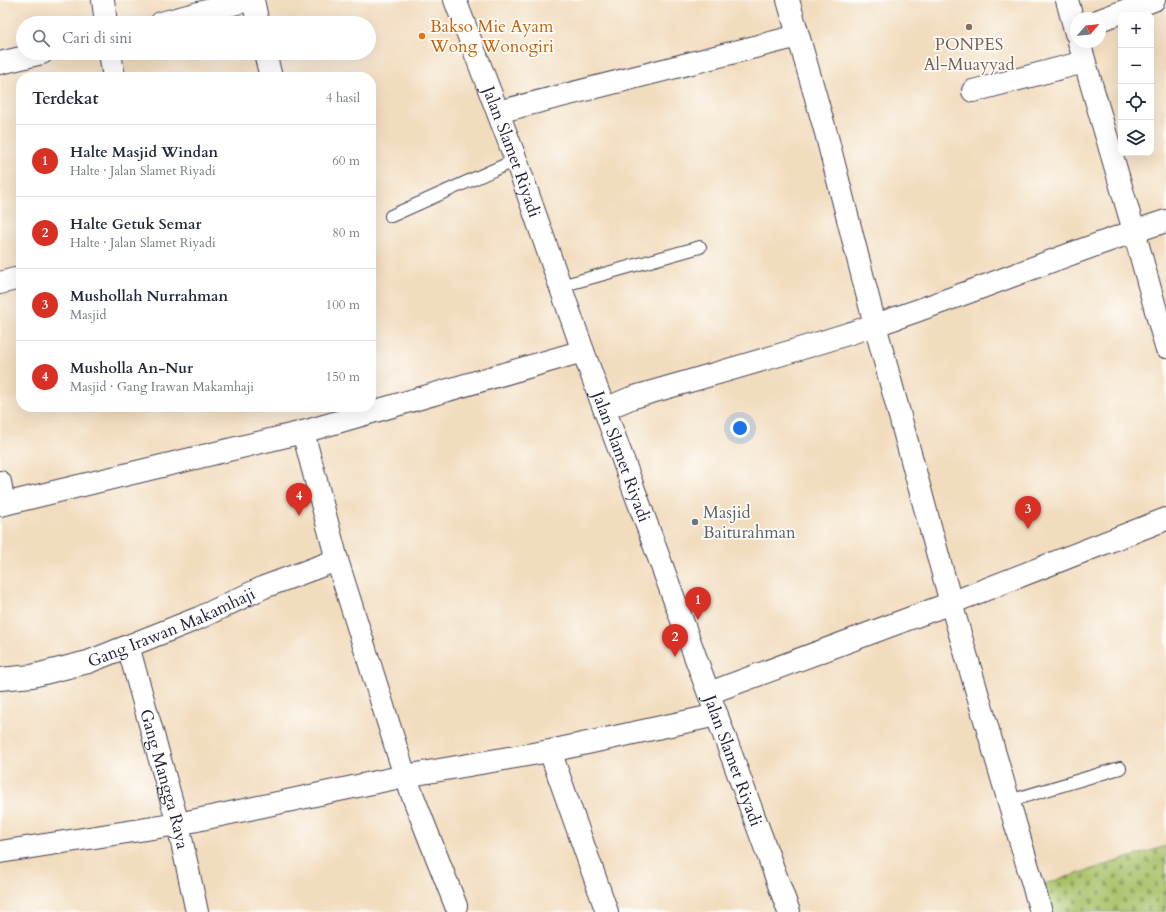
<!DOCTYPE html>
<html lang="id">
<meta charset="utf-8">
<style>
body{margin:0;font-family:Cardo,serif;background:#f6f6f7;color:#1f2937}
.controls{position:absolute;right:12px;top:12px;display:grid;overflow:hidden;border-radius:8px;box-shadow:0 4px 16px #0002}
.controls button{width:36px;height:36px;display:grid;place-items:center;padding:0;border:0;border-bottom:1px solid #e0e1e3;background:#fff;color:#1f2937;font:20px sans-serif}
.compass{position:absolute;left:1070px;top:12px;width:36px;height:36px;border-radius:50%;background:#fff;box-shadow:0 4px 16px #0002;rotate:62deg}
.you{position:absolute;left:740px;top:428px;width:14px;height:14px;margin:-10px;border:3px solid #fff;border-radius:50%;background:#1a73e8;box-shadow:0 0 0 6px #1a73e833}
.badge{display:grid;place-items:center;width:26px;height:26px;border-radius:50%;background:#d93025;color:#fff;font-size:13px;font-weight:700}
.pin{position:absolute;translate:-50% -33px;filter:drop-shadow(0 1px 2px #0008)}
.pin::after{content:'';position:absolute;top:21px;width:14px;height:12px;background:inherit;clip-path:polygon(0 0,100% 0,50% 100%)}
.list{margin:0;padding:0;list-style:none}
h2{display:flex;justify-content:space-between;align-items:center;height:52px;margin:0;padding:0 16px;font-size:17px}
h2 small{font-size:13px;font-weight:400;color:#747a83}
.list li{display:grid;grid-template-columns:26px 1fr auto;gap:12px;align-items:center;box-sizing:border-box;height:72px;padding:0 16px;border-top:1px solid #e0e1e3}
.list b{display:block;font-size:15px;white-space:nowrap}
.list p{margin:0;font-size:13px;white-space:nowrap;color:#747a83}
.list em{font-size:13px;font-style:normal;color:#747a83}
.icon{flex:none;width:22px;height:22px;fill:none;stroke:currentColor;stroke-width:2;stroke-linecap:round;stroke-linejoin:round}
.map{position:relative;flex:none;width:1166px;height:912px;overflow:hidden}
.search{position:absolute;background:#fff;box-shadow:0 4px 16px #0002;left:16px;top:16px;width:360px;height:44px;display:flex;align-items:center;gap:10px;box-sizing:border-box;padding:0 14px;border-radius:22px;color:#747a83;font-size:15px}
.panel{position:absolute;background:#fff;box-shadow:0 4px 16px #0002;left:16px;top:72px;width:360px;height:340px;border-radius:16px}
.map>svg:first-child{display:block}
</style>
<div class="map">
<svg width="1166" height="912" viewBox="0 0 1166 912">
<defs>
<pattern id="cemetery-stones" width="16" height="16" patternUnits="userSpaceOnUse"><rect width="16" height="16" fill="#a8c167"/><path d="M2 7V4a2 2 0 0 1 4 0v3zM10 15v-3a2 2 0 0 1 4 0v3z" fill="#889c56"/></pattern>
</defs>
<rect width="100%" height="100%" fill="#fdfcf7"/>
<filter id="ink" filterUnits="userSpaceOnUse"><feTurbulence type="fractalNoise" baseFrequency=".025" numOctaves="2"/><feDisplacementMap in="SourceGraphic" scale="8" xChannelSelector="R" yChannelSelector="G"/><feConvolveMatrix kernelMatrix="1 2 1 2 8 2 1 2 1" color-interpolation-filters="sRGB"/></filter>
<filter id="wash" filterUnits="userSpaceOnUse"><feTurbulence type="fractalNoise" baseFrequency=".012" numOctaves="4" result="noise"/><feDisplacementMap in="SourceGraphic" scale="16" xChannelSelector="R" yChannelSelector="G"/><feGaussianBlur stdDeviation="0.9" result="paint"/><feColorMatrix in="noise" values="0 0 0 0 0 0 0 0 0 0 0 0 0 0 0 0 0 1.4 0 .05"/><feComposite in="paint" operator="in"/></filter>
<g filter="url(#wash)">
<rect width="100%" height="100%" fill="#f2dcbe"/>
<!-- cemetery -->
<path fill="url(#cemetery-stones)" stroke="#657251" d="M1166 846V912H1051L1044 884Z"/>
</g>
<g filter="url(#ink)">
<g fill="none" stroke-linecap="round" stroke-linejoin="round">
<!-- lane casing -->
<g stroke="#413e4f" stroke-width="14">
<path id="lane" d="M391 216 516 160
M561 286 700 247
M1009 801 1120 768"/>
</g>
<!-- street casing -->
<g stroke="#413e4f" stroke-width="24">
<g id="street">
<path d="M103 0 106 23"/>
<path d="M253 0 258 23"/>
<path d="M788 0 826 133 875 325 951 603 1041 912"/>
<path d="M1067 0 1076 33"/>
<path d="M1100 20 1154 0"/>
<path d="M161 23 248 0"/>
<path d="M1079 42 1134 231 1166 347"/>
<path d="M110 53 114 77"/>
<path d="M265 53 271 77"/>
<path d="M0 63 42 53"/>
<path d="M973 91 1084 62"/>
<path d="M498 112 798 36"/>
<path d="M0 283 15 279 21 280"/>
<path d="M605 409 631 398C713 374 795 352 875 325 973 293 1068 252 1166 221"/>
<path d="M303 432 337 560 405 776 456 906"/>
<path d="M0 482 4 504"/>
<path d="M0 505 303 432 583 351"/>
<path id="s1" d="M128 646 178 824 197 912"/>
<path id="s2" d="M0 679 32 676 88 662 199 618 264 587 337 560"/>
<path d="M709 693 951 603 1166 519"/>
<path d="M550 751 607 912"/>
<path d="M0 852 178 824 405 776 550 751 717 715"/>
</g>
</g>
<!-- primary casing -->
<g stroke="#413e4f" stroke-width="24">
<g id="primary">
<path id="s3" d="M455 0 516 160 583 351 789 912"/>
</g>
</g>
<!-- lane -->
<use href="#lane" stroke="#fff" stroke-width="12"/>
<!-- street -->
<use href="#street" stroke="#fff" stroke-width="22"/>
<!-- primary -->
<use href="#primary" stroke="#fff" stroke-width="22"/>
</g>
</g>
<!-- markers -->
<circle fill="#8d6e63" stroke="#fdfcf7" stroke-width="1.5" cx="969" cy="27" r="4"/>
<circle fill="#e8710a" stroke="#fdfcf7" stroke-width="1.5" cx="422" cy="36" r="4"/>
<circle fill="#6b7280" stroke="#fdfcf7" stroke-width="1.5" cx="695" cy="522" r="4"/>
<g text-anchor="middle" stroke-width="3.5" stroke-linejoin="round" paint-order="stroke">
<!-- food labels -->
<g font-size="17" fill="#c56008" stroke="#fdfcf7" text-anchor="start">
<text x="430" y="32">Bakso Mie Ayam<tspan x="430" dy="20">Wong Wonogiri</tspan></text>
</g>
<!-- education labels -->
<g font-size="17" fill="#785e54" stroke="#fdfcf7">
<text x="969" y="50">PONPES<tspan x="969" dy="20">Al-Muayyad</tspan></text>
</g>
<!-- street labels -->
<g font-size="17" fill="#22223b" stroke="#fdfcf7">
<text dy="6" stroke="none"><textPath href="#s3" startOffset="162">Jalan Slamet Riyadi</textPath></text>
<text dy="6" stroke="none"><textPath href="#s3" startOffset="486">Jalan Slamet Riyadi</textPath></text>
<text dy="6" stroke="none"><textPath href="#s2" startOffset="180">Gang Irawan Makamhaji</textPath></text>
<text dy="6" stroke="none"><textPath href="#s3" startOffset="810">Jalan Slamet Riyadi</textPath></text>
<text dy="6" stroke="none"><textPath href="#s1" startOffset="138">Gang Mangga Raya</textPath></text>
</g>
<!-- worship labels -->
<g font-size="17" fill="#5b616d" stroke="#fdfcf7" text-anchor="start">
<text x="703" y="518">Masjid<tspan x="703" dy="20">Baiturahman</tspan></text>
</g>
</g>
</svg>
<div class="controls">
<button>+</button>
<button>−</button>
<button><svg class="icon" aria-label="locate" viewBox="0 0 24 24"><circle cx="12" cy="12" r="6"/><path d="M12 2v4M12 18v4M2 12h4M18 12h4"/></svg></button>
<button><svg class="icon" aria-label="layers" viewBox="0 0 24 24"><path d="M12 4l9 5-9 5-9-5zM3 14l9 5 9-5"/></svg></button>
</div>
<svg class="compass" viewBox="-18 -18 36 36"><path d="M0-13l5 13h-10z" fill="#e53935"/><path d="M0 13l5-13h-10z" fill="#747a83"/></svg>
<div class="you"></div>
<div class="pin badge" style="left:698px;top:620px">1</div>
<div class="pin badge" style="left:675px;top:657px">2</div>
<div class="pin badge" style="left:1028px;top:529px">3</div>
<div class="pin badge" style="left:299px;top:516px">4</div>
<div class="search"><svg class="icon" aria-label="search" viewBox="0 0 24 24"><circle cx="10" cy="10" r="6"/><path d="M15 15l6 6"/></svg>Cari di sini</div>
<section class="panel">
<h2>Terdekat<small>4 hasil</small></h2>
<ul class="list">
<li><span class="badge">1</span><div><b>Halte Masjid Windan</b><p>Halte · Jalan Slamet Riyadi</p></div><em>60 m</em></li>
<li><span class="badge">2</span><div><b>Halte Getuk Semar</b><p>Halte · Jalan Slamet Riyadi</p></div><em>80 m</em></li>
<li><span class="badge">3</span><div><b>Mushollah Nurrahman</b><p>Masjid</p></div><em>100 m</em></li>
<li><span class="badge">4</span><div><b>Musholla An-Nur</b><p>Masjid · Gang Irawan Makamhaji</p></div><em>150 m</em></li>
</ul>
</section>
</div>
